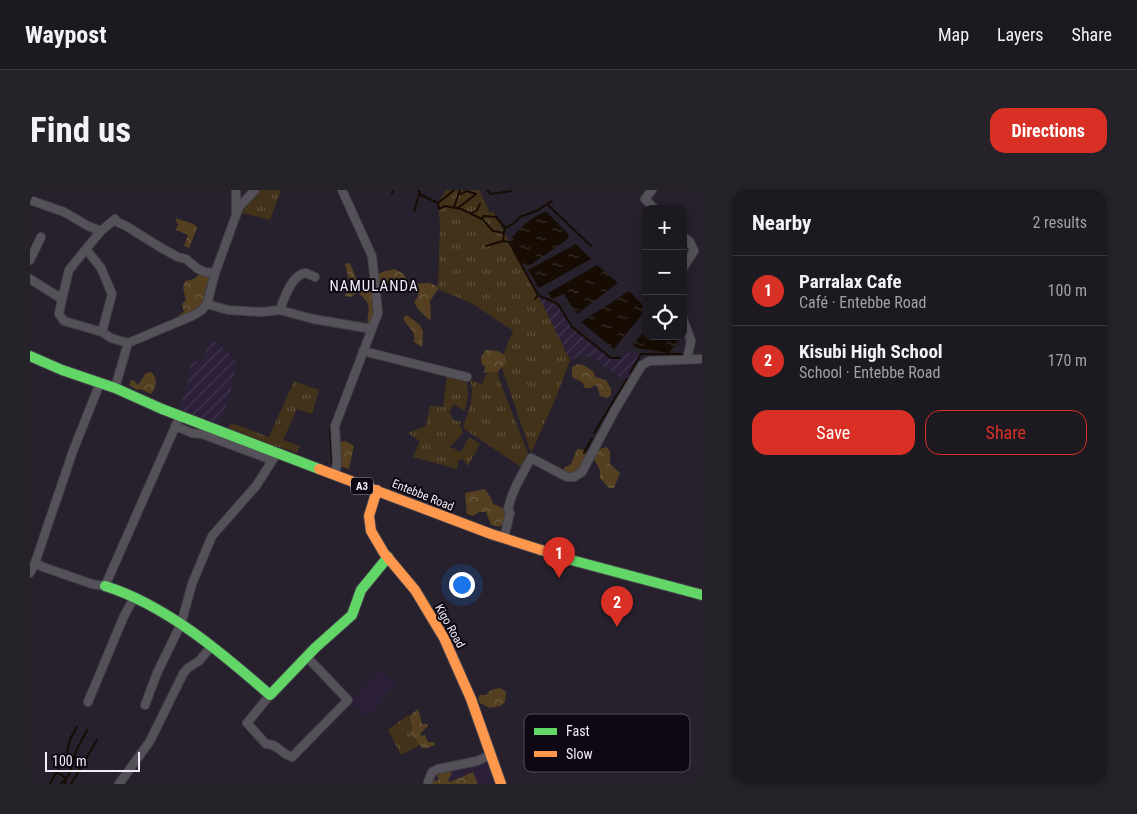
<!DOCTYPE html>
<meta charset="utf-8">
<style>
body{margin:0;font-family:"Roboto Condensed",sans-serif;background:#25222a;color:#f1f3f6}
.controls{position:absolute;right:15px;top:15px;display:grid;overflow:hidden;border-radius:10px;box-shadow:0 2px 12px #0003}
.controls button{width:45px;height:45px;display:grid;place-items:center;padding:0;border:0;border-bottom:1px solid #3a383f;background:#1c1921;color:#f1f3f6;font:25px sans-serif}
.scale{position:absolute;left:15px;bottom:12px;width:95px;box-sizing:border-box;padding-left:5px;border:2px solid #f1ebf9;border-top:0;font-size:14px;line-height:18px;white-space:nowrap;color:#f1ebf9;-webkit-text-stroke:4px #0d0812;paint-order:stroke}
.you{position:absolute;left:431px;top:394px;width:18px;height:18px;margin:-12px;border:4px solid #fff;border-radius:50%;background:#1a73e8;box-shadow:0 0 0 8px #1a73e833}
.badge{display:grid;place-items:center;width:32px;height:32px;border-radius:50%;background:#d93025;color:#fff;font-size:16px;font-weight:700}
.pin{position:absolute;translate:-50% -41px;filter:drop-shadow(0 1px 2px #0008)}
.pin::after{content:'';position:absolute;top:26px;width:18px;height:15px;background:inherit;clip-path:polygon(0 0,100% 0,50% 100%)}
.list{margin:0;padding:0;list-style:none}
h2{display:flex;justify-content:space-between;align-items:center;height:65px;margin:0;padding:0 20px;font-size:21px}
h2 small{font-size:16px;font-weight:400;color:#a0a0a5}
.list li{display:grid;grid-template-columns:32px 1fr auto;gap:15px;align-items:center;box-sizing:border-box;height:70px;padding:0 20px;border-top:1px solid #3a383f}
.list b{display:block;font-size:19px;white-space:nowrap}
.list p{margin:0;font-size:16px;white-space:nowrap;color:#a0a0a5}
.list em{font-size:16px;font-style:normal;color:#a0a0a5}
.actions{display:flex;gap:10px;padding:15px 20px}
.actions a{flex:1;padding:11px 0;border:1px solid #d93025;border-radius:15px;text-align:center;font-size:18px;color:#d93025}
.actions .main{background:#d93025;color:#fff}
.icon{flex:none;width:28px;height:28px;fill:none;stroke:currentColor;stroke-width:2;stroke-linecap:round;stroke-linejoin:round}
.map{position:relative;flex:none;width:672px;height:594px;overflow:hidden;border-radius:15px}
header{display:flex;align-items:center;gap:30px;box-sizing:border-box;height:70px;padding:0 25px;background:#1c1921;border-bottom:1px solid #3a383f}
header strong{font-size:24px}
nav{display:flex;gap:28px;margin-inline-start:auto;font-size:18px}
.intro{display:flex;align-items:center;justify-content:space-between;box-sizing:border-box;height:120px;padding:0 30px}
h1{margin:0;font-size:35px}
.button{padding:12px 22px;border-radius:15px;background:#d93025;color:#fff;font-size:18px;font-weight:700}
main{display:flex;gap:30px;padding:0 30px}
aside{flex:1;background:#1c1921;border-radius:15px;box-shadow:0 2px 12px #0003}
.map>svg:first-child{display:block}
</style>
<header>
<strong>Waypost</strong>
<nav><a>Map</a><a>Layers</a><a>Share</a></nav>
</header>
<div class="intro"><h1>Find us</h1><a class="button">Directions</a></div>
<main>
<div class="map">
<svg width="672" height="594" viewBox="0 0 672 594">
<defs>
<pattern id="industrial-furrows" width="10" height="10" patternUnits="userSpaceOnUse" patternTransform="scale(1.25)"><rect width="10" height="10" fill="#2c2039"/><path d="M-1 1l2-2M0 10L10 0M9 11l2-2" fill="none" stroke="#41364d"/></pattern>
<pattern id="grass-tufts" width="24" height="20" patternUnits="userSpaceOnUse" patternTransform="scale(1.25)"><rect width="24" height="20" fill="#43321a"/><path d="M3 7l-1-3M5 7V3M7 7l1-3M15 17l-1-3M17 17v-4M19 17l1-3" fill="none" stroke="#5f503c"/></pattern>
<pattern id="forest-crowns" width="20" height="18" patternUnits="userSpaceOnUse" patternTransform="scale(1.25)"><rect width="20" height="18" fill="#544021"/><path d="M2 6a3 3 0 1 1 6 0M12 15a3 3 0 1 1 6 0" fill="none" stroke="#6d5c42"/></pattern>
<pattern id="water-ripples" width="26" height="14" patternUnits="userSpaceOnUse" patternTransform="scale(1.25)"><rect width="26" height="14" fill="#170c04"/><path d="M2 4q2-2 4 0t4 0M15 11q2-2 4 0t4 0" fill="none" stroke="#393029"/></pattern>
</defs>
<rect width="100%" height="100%" fill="#26212c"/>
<!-- built -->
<path fill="#2c2039" d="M350 480 366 494 337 527 319 513Z
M454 570 458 572 465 594H399L403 584Z"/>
<!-- industrial -->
<path fill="url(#industrial-furrows)" d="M508 105 528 114 542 137 581 168H590L597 163 606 162 616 169 598 193 562 167 549 166 540 170Z
M183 149 207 171 199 209 189 235 148 220 156 201 161 173 171 170Z"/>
<!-- grass -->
<path fill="url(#grass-tufts)" d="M230 0H251L240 30 209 22Z
M416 0H449L460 23 463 21 514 117 540 170 525 210 501 263 472 178 477 169 474 164 479 149 483 144 482 140 443 114 408 99 410 35 408 13Z
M468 181 469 189 496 258 498 265 493 277H491L433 238C437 224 446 205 440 190L452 194 456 184Z
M417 185 437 191 438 206 435 221 424 214 419 223 424 230 431 232 430 235 433 243 420 257 431 262 439 247 450 254 438 276 433 269 428 271 427 279 383 267 390 251 378 243 396 236 400 216 413 217Z
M264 191 289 200 282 224 267 219 253 250 270 256 267 263 225 249 198 238 202 233 239 247Z
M378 525 383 541 392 554 371 565 358 540Z"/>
<!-- forest -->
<path fill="url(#forest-crowns)" d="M145 28 164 34 167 38 159 58 154 56 158 45 146 40 148 35Z
M320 73 327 90 325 94 328 101 341 100 344 111V131L338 134C336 128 341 119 337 112 335 109 330 105 328 102L321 107 315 106 319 90 315 74Z
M365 79 372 83 381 94 399 93 407 96 408 99 400 111 401 128 399 130 388 119 384 112 388 106V100L385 97 372 98 365 92 359 90 353 102H348L345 85 355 81Z
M171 83H175L179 87C177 96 177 113 168 118 162 122 155 123 150 129H144L154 122 152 114 156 110 153 98 155 91 164 89Z
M377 125 390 135 393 142 392 157 384 152C387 141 377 138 373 128Z
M456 160 468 161 476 166V173L467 182 454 183 455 176 452 175 451 167Z
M548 174 553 175 564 182 565 187 576 190 581 199V205L577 208 570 206 567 196 564 195 561 198H555L552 192 542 187V177Z
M121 182C128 188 127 197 121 204L110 199 107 200 99 195 101 190 105 191 108 195 116 183Z
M315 251 324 256 319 279 310 276 305 273 306 252Z
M577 257 580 262V274L590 283 584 298H579L570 288V280L564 269 569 259Z
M547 259H551L558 263 546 284 540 285 534 282V278L541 274Z
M455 299 461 308 463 314 473 318 477 321 473 334 469 337 461 335 456 322H449L443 326 437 324 435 303Z
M470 498 476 502 475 512 470 516 460 518 450 513 448 509 450 505H456L461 500Z
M388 519 392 534H397L398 536 390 544 392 546 395 545 398 552H404L405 555 397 558H392L382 544V537L379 526Z
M420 578 422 582 418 591 420 592 443 582 448 594H399L401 591 409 590 405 582Z"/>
<!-- water -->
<path fill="url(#water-ripples)" d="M517 22 538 44 539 48 499 76 491 74 480 51C487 40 504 24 517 22Z
M546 54 561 69 509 98 498 80Z
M567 75 588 93 547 124 534 104 522 109 518 103Z
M599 101 615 117 614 122 584 159 551 132Z
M616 139V146H651L639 163 607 158 603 155Z"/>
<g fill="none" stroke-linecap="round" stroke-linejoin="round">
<!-- stream -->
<path stroke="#170c04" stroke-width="2" d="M388 0 391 5 408 13 409 19 415 16 431 19 452 29 463 41 474 43 475 38 483 34 490 27 508 20 522 11
M457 0 461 4 481 1
M362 3 363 0
M428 5 437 1 446 4
M408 13 424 0
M518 15 561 56
M424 17 430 0
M428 18 446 4
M212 20 220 10
M384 21 390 2
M442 23 447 20 450 14
M452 28 454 26 466 27 475 38
M474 44 473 51 479 52 508 105 505 109
M456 56 473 51
M508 105 528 114 542 137 581 168H590
M600 183 611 164H653
M564 243 597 189
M554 263 562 248
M302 273 300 240 305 225
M27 583 32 585 36 589 35 594
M20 594 37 563 40 549 47 537
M31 594 39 585 46 561 57 540
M41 594 67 550"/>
<!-- street casing -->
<g stroke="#423e48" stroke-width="10">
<path id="street" d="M622 0 615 9 625 19
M0 10 34 22 58 36 71 41 85 29 87 32 96 36 133 59 148 67 156 69 168 79 175 82 185 83
M206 23V0
M71 41 56 59 71 78 82 104 72 142
M653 46 660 52 664 61 653 78
M0 70 11 47
M0 89 32 109 29 124 34 131 72 142 81 148 98 153
M32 109 39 80 56 59
M177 114 198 120 232 122 250 120 283 129 342 139
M250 120C254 108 262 84 276 83L285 87
M653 129 661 151 657 169
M333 161 437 187
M85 198 98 153 162 126 172 120 177 114 185 83 209 17 225 0
M145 236 162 243 172 244 242 270
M305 285 307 273 305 236 348 123 342 66 312 0
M474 348 480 323 478 319C482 300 492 285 501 268L537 287H544L552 282 585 220 612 175 619 171 672 169
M5 373 13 377 62 394 75 396 150 226
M0 383 5 373 43 261 70 193
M240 505 217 533 236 554C247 553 251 564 262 567L318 510 277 467
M58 512 94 426 104 408
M115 515 127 483 151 434 162 394 182 346 226 296 247 263
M398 592 402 582 408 579 447 571 461 565
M89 594 120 551 153 484 158 478 169 471 180 458"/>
</g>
<!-- fast casing -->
<g stroke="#423e48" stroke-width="12">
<path id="fast" d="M0 166 32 180 85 198 132 219 289 279
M511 360 545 371 672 405
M75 396C136 415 192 463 240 505L285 458 322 425 331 400 358 367"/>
</g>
<!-- slow casing -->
<g stroke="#423e48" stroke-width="12">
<path id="slow" d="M289 279 461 344 511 360
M347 300 339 326 341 341 354 363 385 400 414 448 441 509 471 594"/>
</g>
<!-- street -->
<use href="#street" stroke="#545258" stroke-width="8"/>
<!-- fast -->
<use href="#fast" stroke="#63d668" stroke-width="10"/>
<!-- slow -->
<use href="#slow" stroke="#ff974d" stroke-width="10"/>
</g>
<g text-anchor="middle" stroke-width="4" stroke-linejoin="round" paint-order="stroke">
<!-- shield labels -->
<rect fill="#0d0812" stroke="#ada7b4" stroke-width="1" x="321" y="287.5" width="22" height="17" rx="4"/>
<g font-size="11" font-weight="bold" fill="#f1ebf9">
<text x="332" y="300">A3</text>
</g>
<!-- street labels -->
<g font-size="12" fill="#f1ebf9" stroke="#0d0812">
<text transform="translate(393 305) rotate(22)" y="4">Entebbe Road</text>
<text transform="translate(420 436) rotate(61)" y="4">Kigo Road</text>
</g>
<!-- quarter labels -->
<g font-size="15" letter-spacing="1" fill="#f1ebf9" stroke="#0d0812">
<text x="344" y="101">NAMULANDA</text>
</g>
</g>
<!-- legend -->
<rect x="494" y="524" width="166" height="58" rx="8" fill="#0d0812" stroke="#514c57" stroke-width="1"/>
<rect x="504" y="538" width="23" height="7" fill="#63d668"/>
<rect x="504" y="561" width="23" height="6" fill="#ff974d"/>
<g font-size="14" fill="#f1ebf9">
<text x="536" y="546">Fast</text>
<text x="536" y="569">Slow</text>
</g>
</svg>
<div class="controls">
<button>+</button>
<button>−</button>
<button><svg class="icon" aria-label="locate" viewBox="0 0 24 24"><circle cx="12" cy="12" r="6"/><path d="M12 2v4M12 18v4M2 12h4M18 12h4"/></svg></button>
</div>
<div class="scale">100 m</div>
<div class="you"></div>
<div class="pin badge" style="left:529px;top:388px">1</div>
<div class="pin badge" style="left:587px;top:437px">2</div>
</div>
<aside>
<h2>Nearby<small>2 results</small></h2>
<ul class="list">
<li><span class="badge">1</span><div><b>Parralax Cafe</b><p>Café · Entebbe Road</p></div><em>100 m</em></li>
<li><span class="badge">2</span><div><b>Kisubi High School</b><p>School · Entebbe Road</p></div><em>170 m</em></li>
</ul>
<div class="actions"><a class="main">Save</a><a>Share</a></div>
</aside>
</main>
